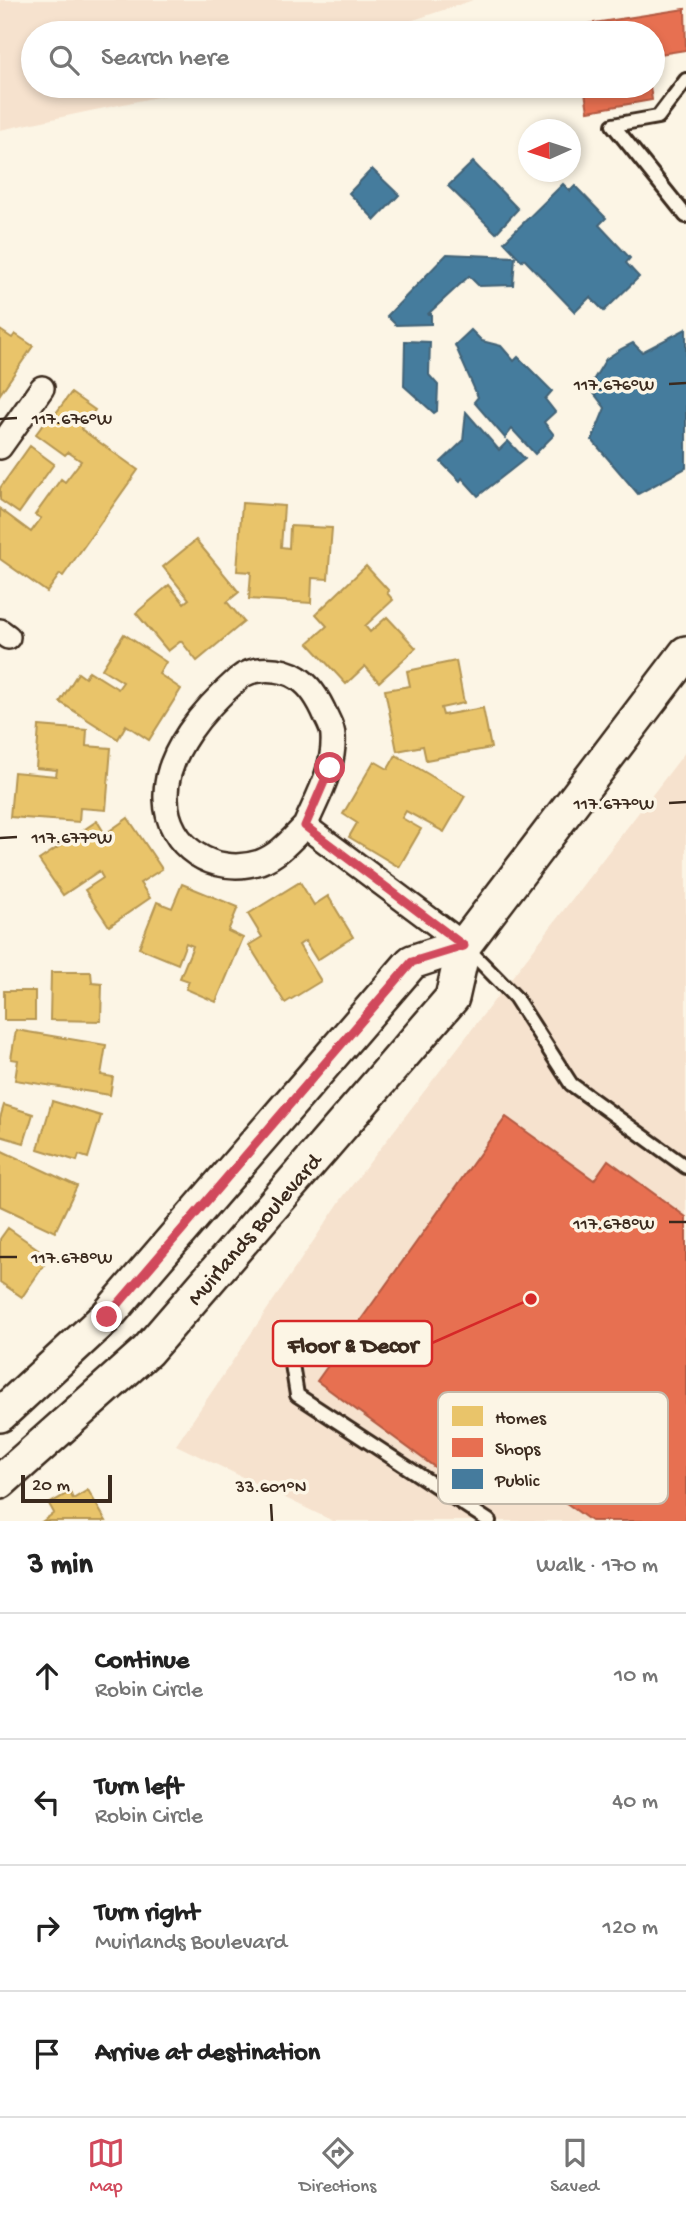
<!DOCTYPE html>
<meta charset="utf-8">
<style>
body{margin:0;font-family:"Gochi Hand",sans-serif;background:#f2f2f2;color:#222}
.compass{position:absolute;left:518px;top:119px;width:63px;height:63px;border-radius:50%;background:#fff;box-shadow:0 4px 10px #0003;rotate:267deg}
.scale{position:absolute;left:21px;bottom:18px;width:91px;box-sizing:border-box;padding-left:7px;border:4px solid #3b2a1e;border-top:0;font-size:19px;line-height:24px;white-space:nowrap;color:#3b2a1e;-webkit-text-stroke:5px #fcf5e5;paint-order:stroke}
.stop{position:absolute;width:21px;height:21px;margin:-16px;border:5px solid #d1495b;border-radius:50%;background:#fff}
.stop.end{background:#d1495b;border-color:#fff;box-shadow:0 2px 7px #0008}
.list{margin:0;padding:0;list-style:none}
h2{display:flex;justify-content:space-between;align-items:center;height:91px;margin:0;padding:0 28px;font-size:30px}
h2 small{font-size:23px;font-weight:400;color:#767676}
.list li{display:grid;grid-template-columns:46px 1fr auto;gap:21px;align-items:center;box-sizing:border-box;height:126px;padding:0 28px;border-top:2px solid #e0e0e0}
.list b{display:block;font-size:26px;white-space:nowrap}
.list p{margin:0;font-size:23px;white-space:nowrap;color:#767676}
.list em{font-size:23px;font-style:normal;color:#767676}
.icon{flex:none;width:38px;height:38px;fill:none;stroke:currentColor;stroke-width:2;stroke-linecap:round;stroke-linejoin:round}
.map{position:relative;flex:none;width:686px;height:1521px;overflow:hidden}
.search{position:absolute;background:#fff;box-shadow:0 4px 10px #0003;left:21px;right:21px;top:21px;height:77px;display:flex;align-items:center;gap:18px;box-sizing:border-box;padding:0 24px;border-radius:38px;color:#767676;font-size:26px}
.sheet{height:595px;background:#fff}
nav{display:flex;justify-content:space-around;align-items:center;box-sizing:border-box;height:98px;border-top:2px solid #e0e0e0;background:#fff;font-size:19px;color:#767676}
nav a{display:grid;justify-items:center;gap:4px}
nav .on{color:#d1495b}
.map>svg:first-child{display:block}
</style>
<div class="map">
<svg width="686" height="1521" viewBox="0 0 686 1521">
<rect width="100%" height="100%" fill="#fcf5e5"/>
<filter id="ink" filterUnits="userSpaceOnUse"><feTurbulence type="fractalNoise" baseFrequency=".0143" numOctaves="2"/><feDisplacementMap in="SourceGraphic" scale="14" xChannelSelector="R" yChannelSelector="G"/><feConvolveMatrix kernelMatrix="1 2 1 2 8 2 1 2 1" color-interpolation-filters="sRGB"/></filter>
<g filter="url(#ink)">
<!-- built -->
<path fill="#f6e2ce" d="M0 0H473L375 33H33V86H209L0 130Z
M686 751V1521H333L176 1445 343 1197Z"/>
<!-- homes -->
<path fill="#e9c46a" stroke="#b59653" stroke-width="2" d="M0 330 12 338 15 334 33 346 0 394Z
M71 393 95 410 81 429 138 470 63 576 60 574 47 592 0 559V509L31 532 41 518 35 515 61 479 65 482 81 461 68 452 65 455 36 434 53 411 56 413Z
M30 446 54 464 19 513 0 500V488Z
M242 503 284 506 281 547 289 548 290 526 332 528 328 579 312 578 311 603 249 599 251 572 237 571Z
M196 540 239 592 227 602 244 622 197 661 181 641 168 651 136 613 169 585 184 603 189 599 163 567Z
M366 566 389 591 387 593 393 600 365 626 370 632 387 617 416 648 379 682 365 666 346 684 308 643 327 626 316 614Z
M124 634 166 662 159 674 181 689 149 740 126 725 118 739 60 702 78 673 85 678 89 671 118 689 123 682 102 669Z
M456 661 464 703 441 708 443 715 483 708 491 748 426 760 423 746 397 751 385 690 410 686 407 671Z
M39 726 87 730 86 746 111 748 106 810 80 808 79 822 10 817 14 772 56 776 57 770 36 768Z
M396 755 465 796 444 832 406 811 402 818 421 829 399 867 349 837 357 823 343 814 374 761 388 769Z
M128 818 162 869 140 883 150 898 109 926 85 890 103 878 99 871 63 895 39 860 97 821 105 834Z
M300 882 314 905 328 896 353 937 317 960 305 941 299 945 321 981 285 1003 249 945 262 937 248 914Z
M182 884 238 907 228 931 243 938 216 1002 186 989 189 981 180 978 193 946 186 943 178 964 139 948 157 902 172 908Z
M51 972H91L92 983 102 984 101 1021 50 1020Z
M4 991H35V1020H4Z
M16 1030 106 1045 101 1075 113 1077 110 1095 15 1080 18 1060 11 1059Z
M52 1101 101 1116 88 1158 79 1155 77 1161 38 1149Z
M4 1105 33 1114 24 1143 0 1136V1118Z
M0 1150 77 1186 55 1232 0 1206Z
M8 1228 41 1251 35 1260 44 1265 22 1297 0 1282V1239Z
M88 1490 106 1521H43L54 1513 49 1504 70 1492 73 1499Z"/>
<!-- shops -->
<path fill="#e76f51" stroke="#b35a42" stroke-width="2" d="M685 9 686 50 653 55V33H575L574 26Z
M584 86H650L652 100 588 111Z
M506 1117 594 1180 608 1160 686 1217V1521H591L481 1441 451 1479 317 1381Z"/>
<!-- public -->
<path fill="#457b9d" stroke="#426377" stroke-width="2" d="M473 162 518 209 496 233 448 186Z
M372 169 399 195 375 220 349 193Z
M563 184 570 191 575 186 606 218 599 225 630 258 626 263 639 277 604 311 590 297 575 312 524 259 522 261 504 242Z
M447 254 515 257 513 285 479 286 469 276 427 315 431 314V324L396 325 387 316Z
M686 329V468L638 494 592 440 605 408 589 387 606 359 621 349 633 343 642 352Z
M471 330 482 341 501 346 514 361 518 357 552 391 545 399 555 412 544 422 554 435 535 454 512 429 505 438 474 402 478 397 455 345Z
M405 341 430 342 429 375 438 385 437 411 434 413 404 386Z
M466 412 499 450 508 441 525 459 478 496 462 478 460 481 441 462 463 441Z"/>
<g fill="none" stroke-linecap="round" stroke-linejoin="round">
<!-- service casing -->
<g stroke="#3b2a1e" stroke-width="18">
<path id="service" d="M686 80 658 117 613 125 686 216
M467 948 515 997 571 1084 686 1167
M290 1352 297 1395 489 1521"/>
</g>
<!-- minor casing -->
<g stroke="#3b2a1e" stroke-width="28">
<path id="minor" d="M0 447 42 388
M0 631 8 637
M305 826C291 840 279 855 260 862 214 877 167 847 166 799 164 753 206 707 238 679 253 666 281 667 298 678 311 686 320 702 326 716 329 722 333 729 333 736 335 768 317 798 305 826L464 945"/>
</g>
<!-- secondary casing -->
<g stroke="#3b2a1e" stroke-width="38">
<g id="secondary">
<path d="M0 1415 107 1316 412 962 464 945"/>
<path id="s1" d="M0 1482 147 1351 452 998 464 945 686 653"/>
</g>
</g>
<!-- service -->
<use href="#service" stroke="#fcf5e5" stroke-width="12"/>
<!-- minor -->
<use href="#minor" stroke="#fcf5e5" stroke-width="23"/>
<!-- secondary -->
<use href="#secondary" stroke="#fcf5e5" stroke-width="33"/>
</g>
</g>
<g fill="none" stroke-linecap="round" stroke-linejoin="round" filter="url(#ink)">
<!-- route -->
<path stroke="#d1495b" stroke-width="9" d="M107 1317 412 962 464 946 305 826 330 768"/>
</g>
<!-- ticks -->
<path fill="none" stroke="#3b2a1e" stroke-width="2.5" d="M669 384 686 383M0 419 17 418M669 803 686 802M0 838 17 837M669 1222H686M0 1257H17M271 1504 272 1521"/>
<g text-anchor="middle" stroke-width="7" stroke-linejoin="round" paint-order="stroke">
<!-- street labels -->
<g font-size="23" fill="#3b2a1e" stroke="#fcf5e5">
<text dy="8" stroke="none"><textPath href="#s1" startOffset="359">Muirlands Boulevard</textPath></text>
</g>
</g>
<!-- legend -->
<rect x="438" y="1392" width="230" height="112" rx="10" fill="#fcf5e5" stroke="#c2b8a9" stroke-width="2"/>
<rect x="452" y="1406" width="31" height="20" fill="#e9c46a"/>
<rect x="452" y="1438" width="31" height="19" fill="#e76f51"/>
<rect x="452" y="1469" width="31" height="20" fill="#457b9d"/>
<g font-size="19" fill="#3b2a1e">
<text x="495" y="1423">Homes</text>
<text x="495" y="1454">Shops</text>
<text x="495" y="1486">Public</text>
</g>
<g font-size="18" text-anchor="middle" fill="#3b2a1e" stroke="#fcf5e5" stroke-width="7" stroke-linejoin="round" paint-order="stroke">
<text x="614" y="390">117.676°W</text>
<text x="72" y="424">117.676°W</text>
<text x="614" y="809">117.677°W</text>
<text x="72" y="843">117.677°W</text>
<text x="614" y="1229">117.678°W</text>
<text x="72" y="1263">117.678°W</text>
<text x="271" y="1492">33.601°N</text>
</g>
<!-- callouts -->
<path fill="none" stroke="#d62828" stroke-width="2.5" d="M531 1299L432 1343"/>
<circle fill="#d62828" stroke="#fcf5e5" stroke-width="2.5" cx="531" cy="1299" r="7"/>
<rect fill="#fcf5e5" stroke="#d62828" stroke-width="2.5" x="273" y="1321" width="159" height="45" rx="7"/>
<g font-size="24" text-anchor="middle" font-weight="bold" fill="#3b2a1e">
<text x="353" y="1352">Floor &amp; Decor</text>
</g>
</svg>
<svg class="compass" viewBox="-18 -18 36 36"><path d="M0-13l5 13h-10z" fill="#e53935"/><path d="M0 13l5-13h-10z" fill="#767676"/></svg>
<div class="scale">20 m</div>
<div class="stop" style="left:330px;top:768px"></div>
<div class="stop end" style="left:107px;top:1317px"></div>
<div class="search"><svg class="icon" aria-label="search" viewBox="0 0 24 24"><circle cx="10" cy="10" r="6"/><path d="M15 15l6 6"/></svg>Search here</div>
</div>
<section class="sheet">
<h2>3 min<small>Walk · 170 m</small></h2>
<ul class="list">
<li><svg class="icon" aria-label="ahead" viewBox="0 0 24 24"><path d="M12 20V5M6 11l6-6 6 6"/></svg><div><b>Continue</b><p>Robin Circle</p></div><em>10 m</em></li>
<li><svg class="icon" aria-label="left" viewBox="0 0 24 24"><path d="M17 20v-9H6M10 6l-5 5 5 5"/></svg><div><b>Turn left</b><p>Robin Circle</p></div><em>40 m</em></li>
<li><svg class="icon" aria-label="right" viewBox="0 0 24 24"><path d="M7 20v-9h11M14 6l5 5-5 5"/></svg><div><b>Turn right</b><p>Muirlands Boulevard</p></div><em>120 m</em></li>
<li><svg class="icon" aria-label="arrive" viewBox="0 0 24 24"><path d="M6 21V4h12l-3 4 3 4H6"/></svg><div><b>Arrive at destination</b></div></li>
</ul>
</section>
<nav>
<a class="on"><svg class="icon" aria-label="map" viewBox="0 0 24 24"><path d="M3 6l6-2 6 2 6-2v14l-6 2-6-2-6 2zM9 4v14M15 6v14"/></svg>Map</a>
<a><svg class="icon" aria-label="directions" viewBox="0 0 24 24"><path d="M12 3l9 9-9 9-9-9zM9 14v-3h6M13 9l2 2-2 2"/></svg>Directions</a>
<a><svg class="icon" aria-label="saved" viewBox="0 0 24 24"><path d="M7 4h10v16l-5-4-5 4z"/></svg>Saved</a>
</nav>
